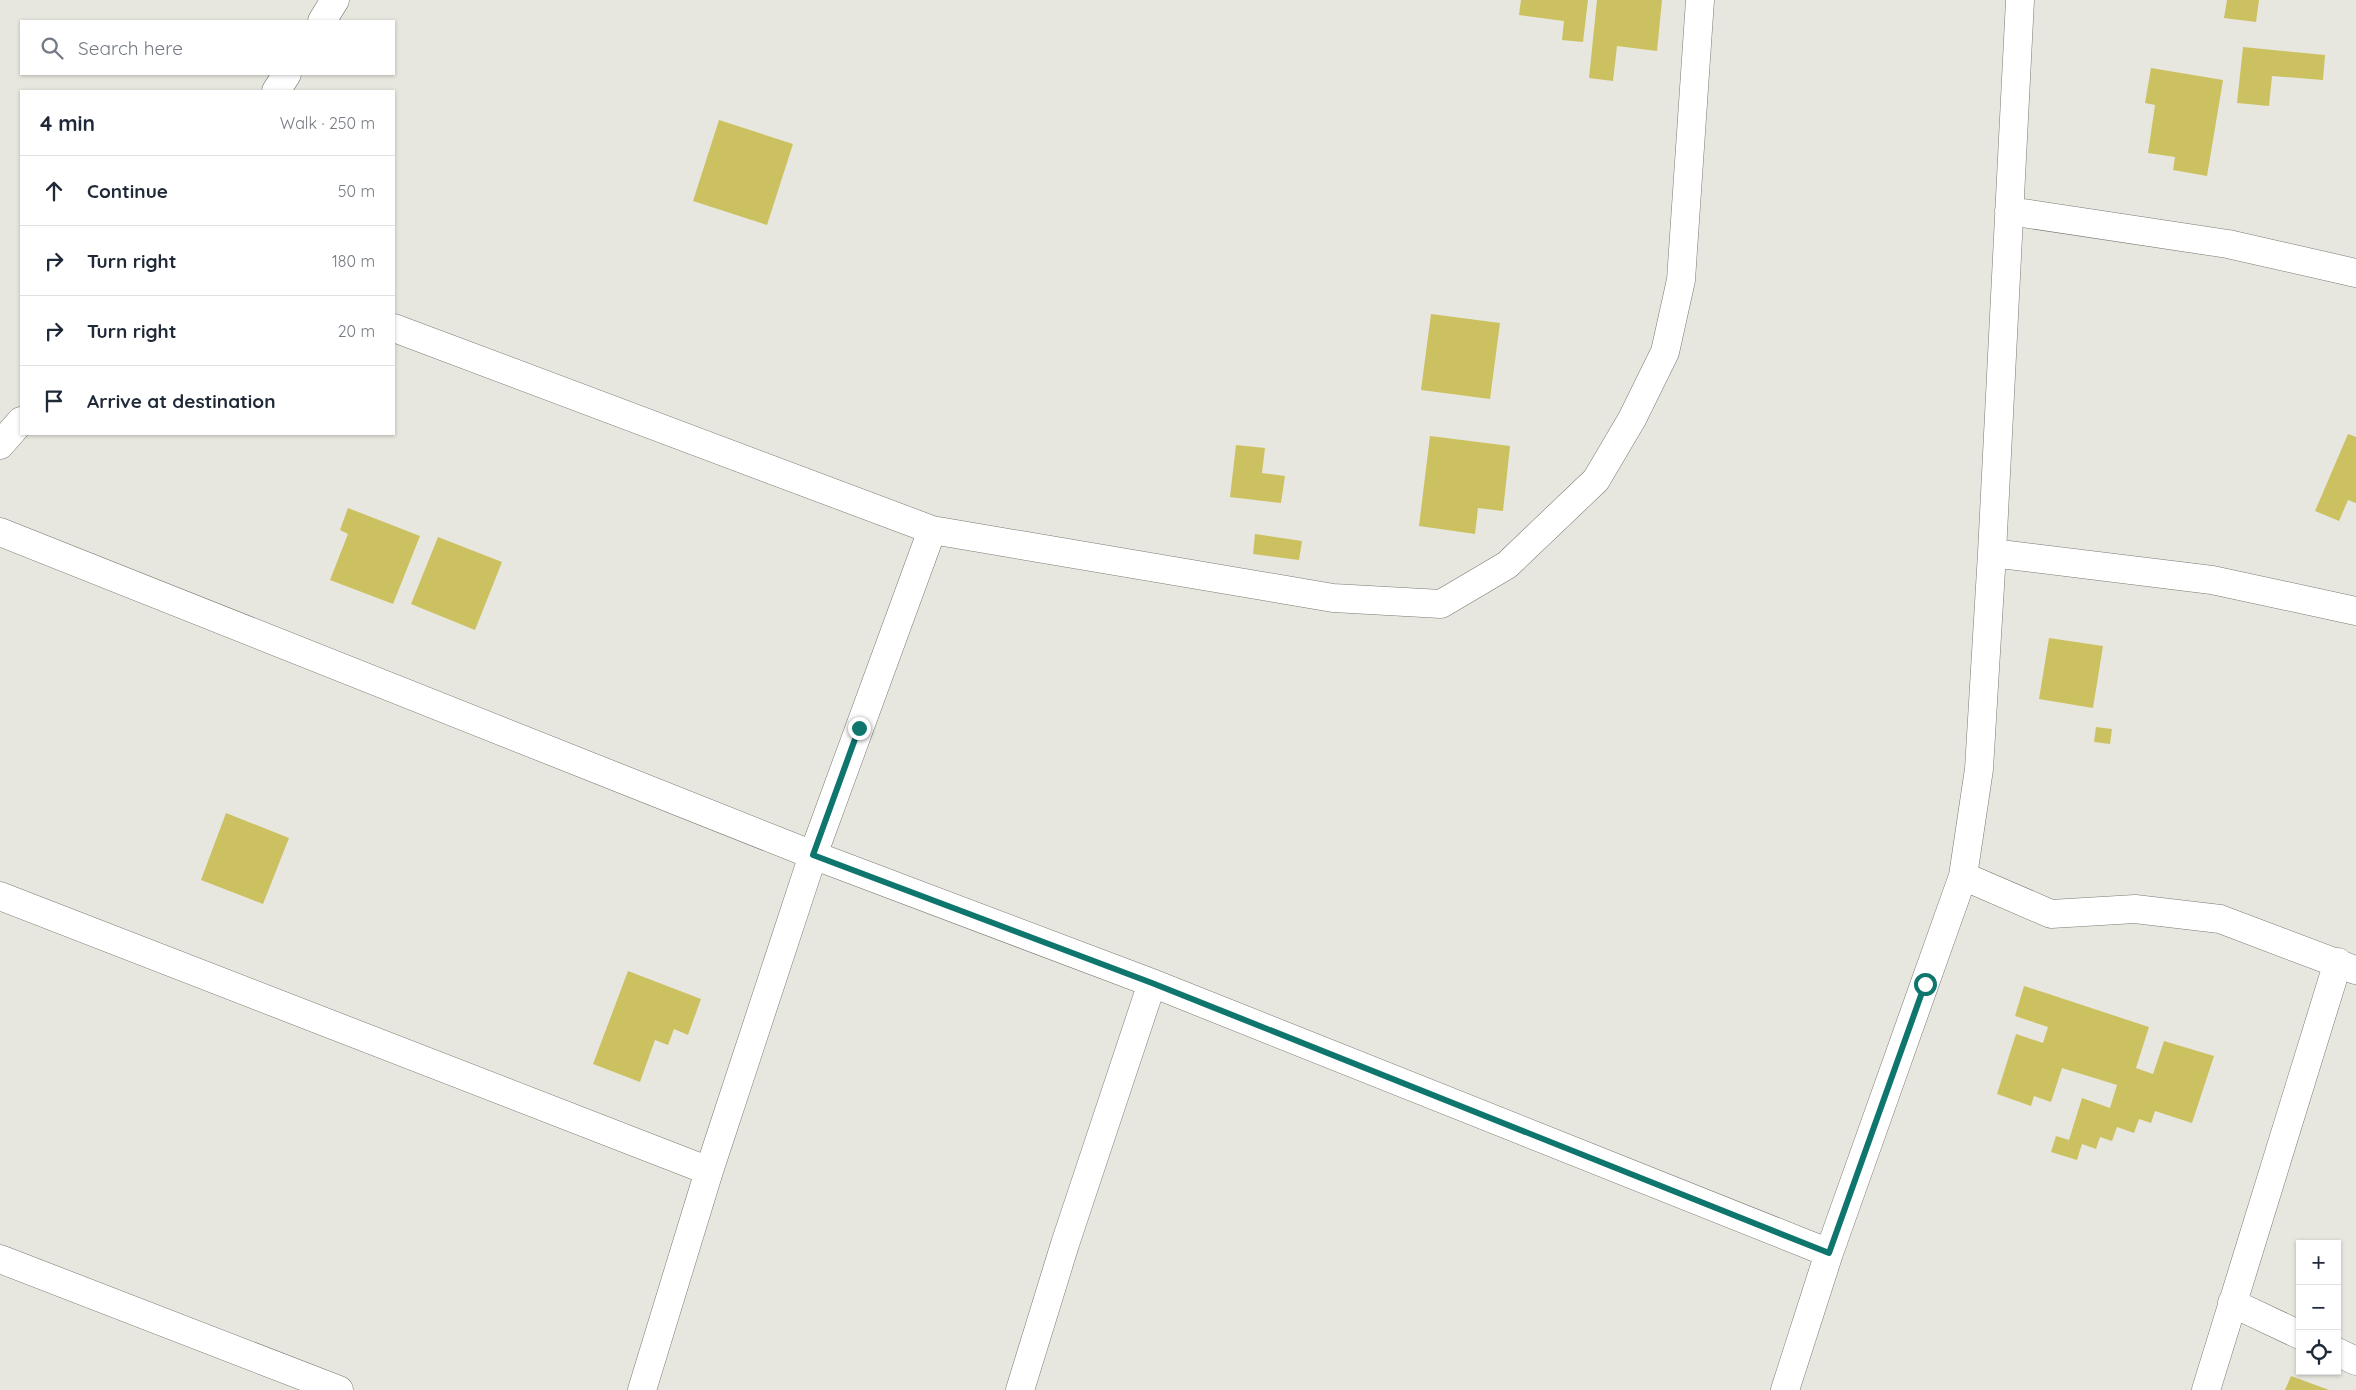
<!DOCTYPE html>
<meta charset="utf-8">
<style>
body{margin:0;font-family:Quicksand,sans-serif;background:#f6f6f7;color:#1f2937}
.controls{position:absolute;right:15px;bottom:15px;display:grid;overflow:hidden;border-radius:0px;box-shadow:0 1px 4px #0004}
.controls button{width:45px;height:45px;display:grid;place-items:center;padding:0;border:0;border-bottom:1px solid #e0e1e3;background:#fff;color:#1f2937;font:25px sans-serif}
.stop{position:absolute;width:15px;height:15px;margin:-11px;border:4px solid #0f766e;border-radius:50%;background:#fff}
.stop.end{background:#0f766e;border-color:#fff;box-shadow:0 1px 5px #0008}
.list{margin:0;padding:0;list-style:none}
h2{display:flex;justify-content:space-between;align-items:center;height:65px;margin:0;padding:0 20px;font-size:21px}
h2 small{font-size:16px;font-weight:400;color:#747a83}
.list li{display:grid;grid-template-columns:32px 1fr auto;gap:15px;align-items:center;box-sizing:border-box;height:70px;padding:0 20px;border-top:1px solid #e0e1e3}
.list b{display:block;font-size:19px;white-space:nowrap}
.list em{font-size:16px;font-style:normal;color:#747a83}
.icon{flex:none;width:28px;height:28px;fill:none;stroke:currentColor;stroke-width:2;stroke-linecap:round;stroke-linejoin:round}
.map{position:relative;flex:none;width:2356px;height:1390px;overflow:hidden}
.search{position:absolute;background:#fff;box-shadow:0 1px 4px #0004;left:20px;top:20px;width:375px;height:55px;display:flex;align-items:center;gap:12px;box-sizing:border-box;padding:0 18px;border-radius:0px;color:#747a83;font-size:19px}
.panel{position:absolute;background:#fff;box-shadow:0 1px 4px #0004;left:20px;top:90px;width:375px;height:345px;border-radius:0px}
.map>svg:first-child{display:block}
</style>
<div class="map">
<svg width="2356" height="1390" viewBox="0 0 2356 1390">
<rect width="100%" height="100%" fill="#e8e7df"/>
<!-- building -->
<path fill="#ccc160" d="M1521 0H1588L1583 42 1562 40 1564 21 1519 15Z
M1597 0H1662L1657 51 1617 46 1613 81 1589 78Z
M2227 0H2259L2256 22 2224 18Z
M2243 47 2325 55 2323 80 2272 76 2269 106 2237 103Z
M2151 68 2223 80 2207 176 2173 170 2175 157 2148 153 2155 105 2145 103Z
M719 120 793 144 767 225 693 201Z
M1431 314 1500 323 1490 399 1421 390Z
M2348 434 2356 437V503L2348 500 2339 521 2315 511Z
M1430 436 1510 446 1503 511 1478 508 1475 534 1419 526Z
M1236 445 1265 448 1262 473 1285 476 1281 503 1230 497Z
M348 508 420 536 393 604 330 580 348 534 340 530Z
M1255 534 1302 541 1299 560 1253 554Z
M438 537 502 562 475 630 411 604Z
M2049 638 2103 646 2093 708 2039 699Z
M2096 727 2112 729 2110 744 2094 742Z
M226 813 289 838 263 904 201 880Z
M628 971 701 999 688 1035 674 1029 668 1045 655 1040 640 1082 593 1064Z
M2024 986 2149 1027 2136 1068 2153 1074 2164 1041 2214 1056 2192 1123 2155 1111 2151 1123 2139 1119 2134 1133 2117 1127 2112 1141 2100 1137 2096 1149 2082 1144 2077 1160 2051 1152 2056 1136 2069 1140 2082 1098 2110 1108 2117 1085 2062 1068 2051 1102 2034 1096 2031 1106 1997 1094 2016 1034 2043 1043 2048 1027 2015 1016Z
M2291 1376 2329 1390H2285Z"/>
<g fill="none" stroke-linecap="round" stroke-linejoin="round">
<!-- street casing -->
<g stroke="#7a7972" stroke-width="29">
<path id="street" d="M322 21 335 0
M276 91 287 74
M2009 211 2228 244 2356 273
M394 328 932 530 1333 598 1441 604 1507 565 1596 480 1632 419 1665 352 1681 280 1700 0
M0 445 21 421
M0 532 813 855 1152 983 1829 1253
M1992 553 2212 580 2356 611
M1963 876 2051 914 2135 909 2220 919 2355 970
M0 896 709 1171
M0 1259 339 1390
M2232 1303 2300 1335
M2337 1352 2356 1361
M642 1390 709 1171 813 855 932 530
M1020 1390 1065 1244 1152 983
M1785 1390 1829 1253 1963 876 1979 769 1992 553 2020 0
M2206 1390 2338 962"/>
</g>
<!-- street -->
<use href="#street" stroke="#fff" stroke-width="28"/>
</g>
<g fill="none" stroke-linecap="round" stroke-linejoin="round">
<!-- route -->
<path stroke="#0f766e" stroke-width="6" d="M859 728 813 855 1152 983 1829 1253 1925 984"/>
</g>
</svg>
<div class="controls">
<button>+</button>
<button>−</button>
<button><svg class="icon" aria-label="locate" viewBox="0 0 24 24"><circle cx="12" cy="12" r="6"/><path d="M12 2v4M12 18v4M2 12h4M18 12h4"/></svg></button>
</div>
<div class="stop" style="left:1925px;top:984px"></div>
<div class="stop end" style="left:859px;top:728px"></div>
<div class="search"><svg class="icon" aria-label="search" viewBox="0 0 24 24"><circle cx="10" cy="10" r="6"/><path d="M15 15l6 6"/></svg>Search here</div>
<section class="panel">
<h2>4 min<small>Walk · 250 m</small></h2>
<ul class="list">
<li><svg class="icon" aria-label="ahead" viewBox="0 0 24 24"><path d="M12 20V5M6 11l6-6 6 6"/></svg><div><b>Continue</b></div><em>50 m</em></li>
<li><svg class="icon" aria-label="right" viewBox="0 0 24 24"><path d="M7 20v-9h11M14 6l5 5-5 5"/></svg><div><b>Turn right</b></div><em>180 m</em></li>
<li><svg class="icon" aria-label="right" viewBox="0 0 24 24"><path d="M7 20v-9h11M14 6l5 5-5 5"/></svg><div><b>Turn right</b></div><em>20 m</em></li>
<li><svg class="icon" aria-label="arrive" viewBox="0 0 24 24"><path d="M6 21V4h12l-3 4 3 4H6"/></svg><div><b>Arrive at destination</b></div></li>
</ul>
</section>
</div>
